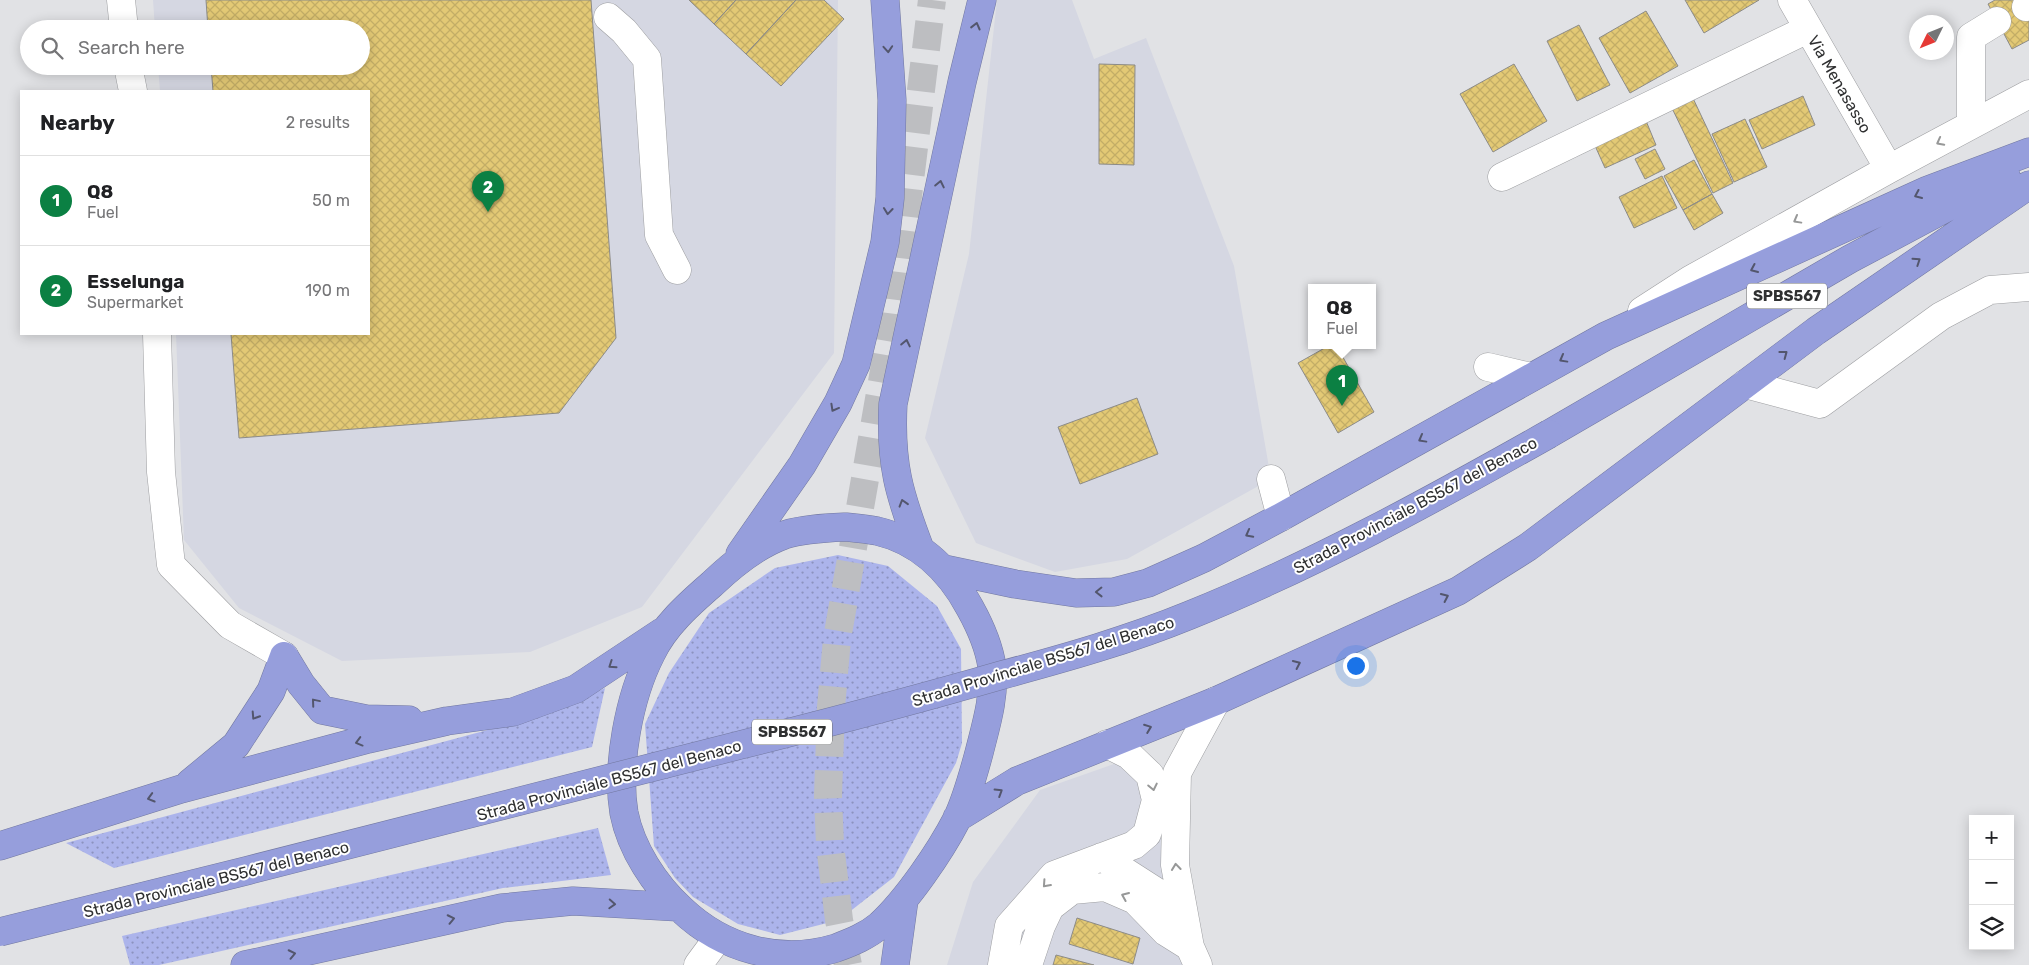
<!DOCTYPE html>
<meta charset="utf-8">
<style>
body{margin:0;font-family:Rubik,sans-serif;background:#f2f2f2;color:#202124}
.controls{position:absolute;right:15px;bottom:15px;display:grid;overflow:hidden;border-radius:0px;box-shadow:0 2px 12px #0003}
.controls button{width:45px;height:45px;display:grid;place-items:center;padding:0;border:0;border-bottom:1px solid #e0e0e0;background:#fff;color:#202124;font:25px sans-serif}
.compass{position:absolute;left:1909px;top:15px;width:45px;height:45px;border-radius:50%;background:#fff;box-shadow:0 2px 12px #0003;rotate:227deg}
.you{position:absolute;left:1355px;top:665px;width:18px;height:18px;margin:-12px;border:4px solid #fff;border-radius:50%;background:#1a73e8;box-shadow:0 0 0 8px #1a73e833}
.badge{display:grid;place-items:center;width:32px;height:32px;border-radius:50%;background:#0b8043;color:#fff;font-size:16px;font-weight:700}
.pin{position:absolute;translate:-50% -41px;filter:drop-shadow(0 1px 2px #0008)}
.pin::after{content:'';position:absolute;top:26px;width:18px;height:15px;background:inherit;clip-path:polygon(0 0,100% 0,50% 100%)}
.popup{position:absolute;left:1308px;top:284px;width:68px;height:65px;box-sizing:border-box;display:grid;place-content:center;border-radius:0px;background:#fff;filter:drop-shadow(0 1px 4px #0005);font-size:16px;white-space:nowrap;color:#757577}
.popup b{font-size:19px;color:#202124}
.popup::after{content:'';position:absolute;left:50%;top:100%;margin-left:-10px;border:10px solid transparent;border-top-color:#fff}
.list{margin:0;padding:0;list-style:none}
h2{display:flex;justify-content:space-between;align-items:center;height:65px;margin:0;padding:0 20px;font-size:21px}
h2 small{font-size:16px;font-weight:400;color:#757577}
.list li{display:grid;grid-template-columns:32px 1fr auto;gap:15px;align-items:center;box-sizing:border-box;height:90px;padding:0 20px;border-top:1px solid #e0e0e0}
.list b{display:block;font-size:19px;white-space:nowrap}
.list p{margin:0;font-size:16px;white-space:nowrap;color:#757577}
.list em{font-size:16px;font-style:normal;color:#757577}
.icon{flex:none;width:28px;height:28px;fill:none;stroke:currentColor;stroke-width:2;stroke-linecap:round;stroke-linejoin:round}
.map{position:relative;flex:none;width:2029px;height:965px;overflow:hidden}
.search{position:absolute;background:#fff;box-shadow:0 2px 12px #0003;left:20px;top:20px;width:350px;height:55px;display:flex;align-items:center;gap:12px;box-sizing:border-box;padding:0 18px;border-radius:28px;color:#757577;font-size:19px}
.panel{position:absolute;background:#fff;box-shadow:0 2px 12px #0003;left:20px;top:90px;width:350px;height:245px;border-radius:0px}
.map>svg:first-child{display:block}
</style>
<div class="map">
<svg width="2029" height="965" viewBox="0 0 2029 965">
<defs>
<pattern id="grass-dots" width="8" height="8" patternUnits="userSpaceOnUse" patternTransform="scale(1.25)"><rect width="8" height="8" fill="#acb4eb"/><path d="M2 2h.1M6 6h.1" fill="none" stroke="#8c93bf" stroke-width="1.8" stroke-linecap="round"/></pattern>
<pattern id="building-cross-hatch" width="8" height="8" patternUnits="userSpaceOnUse" patternTransform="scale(1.25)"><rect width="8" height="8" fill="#e3c975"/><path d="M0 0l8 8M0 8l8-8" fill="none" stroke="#c3ad66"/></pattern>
</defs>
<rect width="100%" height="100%" fill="#e1e2e5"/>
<!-- built -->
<path fill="#d5d7e2" d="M153 0H838L834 353 642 607 530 652 342 661 239 608 184 540 176 334H369V91H160L158 66H361V29H155Z
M997 0H1072L1094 59 1146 38 1234 266 1271 479 1127 559 1055 572 976 543 925 438 969 254Z
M1114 764 1177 773 1198 965H947L973 882 1040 790Z"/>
<!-- grass -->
<path fill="url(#grass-dots)" d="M838 555 888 566 937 606 961 649 962 743 956 763 894 877 839 920 780 935 738 924 693 897 675 878 654 846 645 724 669 673 709 613 775 568Z
M605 688 592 747 114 868 66 843 551 713Z
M598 828 611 875 503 888 159 965H130L122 936Z"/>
<!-- building -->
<path fill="url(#building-cross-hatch)" stroke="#8c8b88" d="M206 0H591L616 338 559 413 239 438 231 334H369V91H213L211 66H361V29H208Z
M689 0H736L714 24Z
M736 0H796L746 54 714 24Z
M796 0H824L844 19 781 86 746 54Z
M1685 0H1759L1704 33Z
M1995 0H2023L2029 12V40L2012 49 1988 4Z
M1646 11 1678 66 1630 93 1599 38Z
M1579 25 1610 85 1577 101 1547 41Z
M1099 64 1135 65 1134 165 1099 164Z
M1514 64 1547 121 1493 152 1460 94Z
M1691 94 1733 183 1713 193 1670 104Z
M1803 96 1815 125 1762 149 1749 120Z
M1644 116 1656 145 1605 168 1592 139Z
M1745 119 1767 167 1734 182 1712 134Z
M1655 149 1665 169 1645 179 1635 159Z
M1694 160 1712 194 1683 210 1664 176Z
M1662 176 1677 208 1634 228 1619 197Z
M1712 194 1723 213 1694 230 1683 210Z
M1330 345H1336L1374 412 1338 433 1298 363Z
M1137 398 1158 454 1080 484 1058 427Z
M1077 918 1140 938 1133 964 1069 944Z
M1056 955 1094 965H1053Z"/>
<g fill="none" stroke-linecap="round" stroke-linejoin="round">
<!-- highway-tunnel -->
<path stroke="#bdbec1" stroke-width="28" stroke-dasharray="28 14" stroke-linecap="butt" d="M848 965 839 920 830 845 828 796 831 707 837 639 893 319 932 0"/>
<!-- minor casing -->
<g stroke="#9d9ea1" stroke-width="29">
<path id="minor" d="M121 0 124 29
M1792 0 1889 169
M2026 7 2029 6
M608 17 624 31 647 59 659 235 677 270
M128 66 133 91
M1971 125V37L1997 21
M1502 177 1808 29
M1642 311 1690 280 1889 169 2029 94
M157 334 161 472 171 565 230 625 284 656
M1488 367 1531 377
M1745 384 1820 404 1941 316 1990 290 2029 287
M1271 479 1281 517
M1102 857 1183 909
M698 965 718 938
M1002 965 1009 926 1054 875 1134 845 1147 834 1156 800 1150 775 1129 755 1107 744
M1028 965 1041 926 1050 907 1072 890 1105 887 1135 900 1166 932 1190 947
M1198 965 1190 947 1175 865 1177 773 1216 701"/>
</g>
<!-- highway casing -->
<g stroke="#7278a0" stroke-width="29">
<path id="highway" d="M1549 434 1850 259 2006 176
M846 527C856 528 867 529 877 531 920 541 950 571 970 608 980 626 989 646 992 667 995 697 986 725 979 753 973 775 967 798 957 819 940 852 907 900 880 925 867 936 852 942 836 948 780 965 723 949 681 909 655 885 631 849 624 813 616 766 629 697 651 654 664 626 689 604 712 584 733 564 756 545 784 535 803 529 826 528 846 527Z
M920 549C899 494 890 464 893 404L962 82 982 0
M740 554 802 465 838 403 856 364 885 242 890 198 892 100 885 0
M944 569 1015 584 1076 593 1114 592 1148 583 1204 558 1281 517 1606 336 1928 190 2029 152
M284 656 301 684 322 710 366 719 409 720
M190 783 236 745 271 691 284 656
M957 818 1017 781 1216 701 1458 591 1528 547 1816 331 2029 185
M0 846 181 789 368 739 447 721 513 712 576 689 662 632
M245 965 502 908 573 901 678 907
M895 965 904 900"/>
</g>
<!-- minor -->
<use href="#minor" stroke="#fff" stroke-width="28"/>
<!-- highway -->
<use href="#highway" stroke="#969edc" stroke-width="28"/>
<!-- highway-bridge casing -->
<g stroke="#7278a0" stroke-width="29" stroke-linecap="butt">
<path id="highway-bridge" d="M0 932C247 871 494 809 740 745 828 723 915 700 1002 675 1065 658 1129 640 1190 615 1314 565 1432 500 1549 434"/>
</g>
<!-- highway-bridge -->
<use href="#highway-bridge" stroke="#969edc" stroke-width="28"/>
</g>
<!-- one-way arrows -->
<defs><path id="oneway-chevron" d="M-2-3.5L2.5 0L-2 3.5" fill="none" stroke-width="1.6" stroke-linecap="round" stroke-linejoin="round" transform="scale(1.25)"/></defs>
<g stroke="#53566d">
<use href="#oneway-chevron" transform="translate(976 26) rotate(-76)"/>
<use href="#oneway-chevron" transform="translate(888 49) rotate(86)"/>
<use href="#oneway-chevron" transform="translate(940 184) rotate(-78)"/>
<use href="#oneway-chevron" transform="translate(1918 195) rotate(156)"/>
<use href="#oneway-chevron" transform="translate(888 211) rotate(96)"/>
<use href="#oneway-chevron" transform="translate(1917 261) rotate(-34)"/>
<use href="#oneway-chevron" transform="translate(1754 269) rotate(156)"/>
<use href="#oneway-chevron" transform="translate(906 343) rotate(-78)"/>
<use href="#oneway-chevron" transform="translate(1784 354) rotate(-37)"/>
<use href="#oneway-chevron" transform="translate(1563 359) rotate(151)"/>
<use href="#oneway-chevron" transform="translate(834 408) rotate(119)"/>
<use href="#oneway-chevron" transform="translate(1422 439) rotate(151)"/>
<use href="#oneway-chevron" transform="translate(903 503) rotate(-107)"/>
<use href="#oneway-chevron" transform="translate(1249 534) rotate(152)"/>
<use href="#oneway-chevron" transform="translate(1099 592) rotate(179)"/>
<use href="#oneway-chevron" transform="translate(1445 597) rotate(-25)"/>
<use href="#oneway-chevron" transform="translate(1297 664) rotate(-25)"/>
<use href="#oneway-chevron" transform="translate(612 665) rotate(146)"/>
<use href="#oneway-chevron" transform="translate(315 702) rotate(-130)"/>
<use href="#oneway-chevron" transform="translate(255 716) rotate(123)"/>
<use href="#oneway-chevron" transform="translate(1148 728) rotate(-21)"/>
<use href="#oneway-chevron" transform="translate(359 742) rotate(165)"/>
<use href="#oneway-chevron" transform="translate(999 792) rotate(-32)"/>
<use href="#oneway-chevron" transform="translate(151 798) rotate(164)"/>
<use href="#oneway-chevron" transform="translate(612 904) rotate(3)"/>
<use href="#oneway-chevron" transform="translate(451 919) rotate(-12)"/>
<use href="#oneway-chevron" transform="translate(292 954) rotate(-12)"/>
</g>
<g stroke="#979898">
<use href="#oneway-chevron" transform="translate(1940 142) rotate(152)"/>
<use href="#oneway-chevron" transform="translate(1797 220) rotate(151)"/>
<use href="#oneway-chevron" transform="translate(1153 787) rotate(78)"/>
<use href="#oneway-chevron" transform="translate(1176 867) rotate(-96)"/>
<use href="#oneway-chevron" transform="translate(1046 884) rotate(132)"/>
<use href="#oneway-chevron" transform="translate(1125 896) rotate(-157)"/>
</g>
<g text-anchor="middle" stroke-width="4" stroke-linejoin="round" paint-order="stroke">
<!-- shield labels -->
<g fill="#fff" stroke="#6d6e6f" stroke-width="1">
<rect x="1747" y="283.5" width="80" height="25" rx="4"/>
<rect x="752" y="719.5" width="80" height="25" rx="4"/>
</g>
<g font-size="15" font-weight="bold" fill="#2f3031">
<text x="1787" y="301">SPBS567</text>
<text x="792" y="737">SPBS567</text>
</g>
<!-- street labels -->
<g font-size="16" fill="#2f3031" stroke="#fff">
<text transform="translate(1840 84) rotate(60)" y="6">Via Menasasso</text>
<text transform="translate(1415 505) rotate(-28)" y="6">Strada Provinciale BS567 del Benaco</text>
<text transform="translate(1043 661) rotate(-17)" y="6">Strada Provinciale BS567 del Benaco</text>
<text transform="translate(609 780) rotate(-15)" y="6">Strada Provinciale BS567 del Benaco</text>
<text transform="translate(216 879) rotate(-14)" y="6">Strada Provinciale BS567 del Benaco</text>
</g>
</g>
</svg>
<div class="controls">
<button>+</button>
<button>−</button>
<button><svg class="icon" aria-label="layers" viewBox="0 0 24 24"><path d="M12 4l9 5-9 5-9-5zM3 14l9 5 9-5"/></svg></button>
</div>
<svg class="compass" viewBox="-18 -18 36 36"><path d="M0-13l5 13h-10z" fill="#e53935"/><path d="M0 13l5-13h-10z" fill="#757577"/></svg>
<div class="you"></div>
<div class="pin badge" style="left:1342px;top:406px">1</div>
<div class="popup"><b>Q8</b>Fuel</div>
<div class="pin badge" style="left:488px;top:212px">2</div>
<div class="search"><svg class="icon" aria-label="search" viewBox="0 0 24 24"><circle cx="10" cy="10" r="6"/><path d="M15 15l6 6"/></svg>Search here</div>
<section class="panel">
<h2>Nearby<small>2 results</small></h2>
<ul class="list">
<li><span class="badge">1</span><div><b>Q8</b><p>Fuel</p></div><em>50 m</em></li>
<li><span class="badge">2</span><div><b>Esselunga</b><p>Supermarket</p></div><em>190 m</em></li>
</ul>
</section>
</div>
